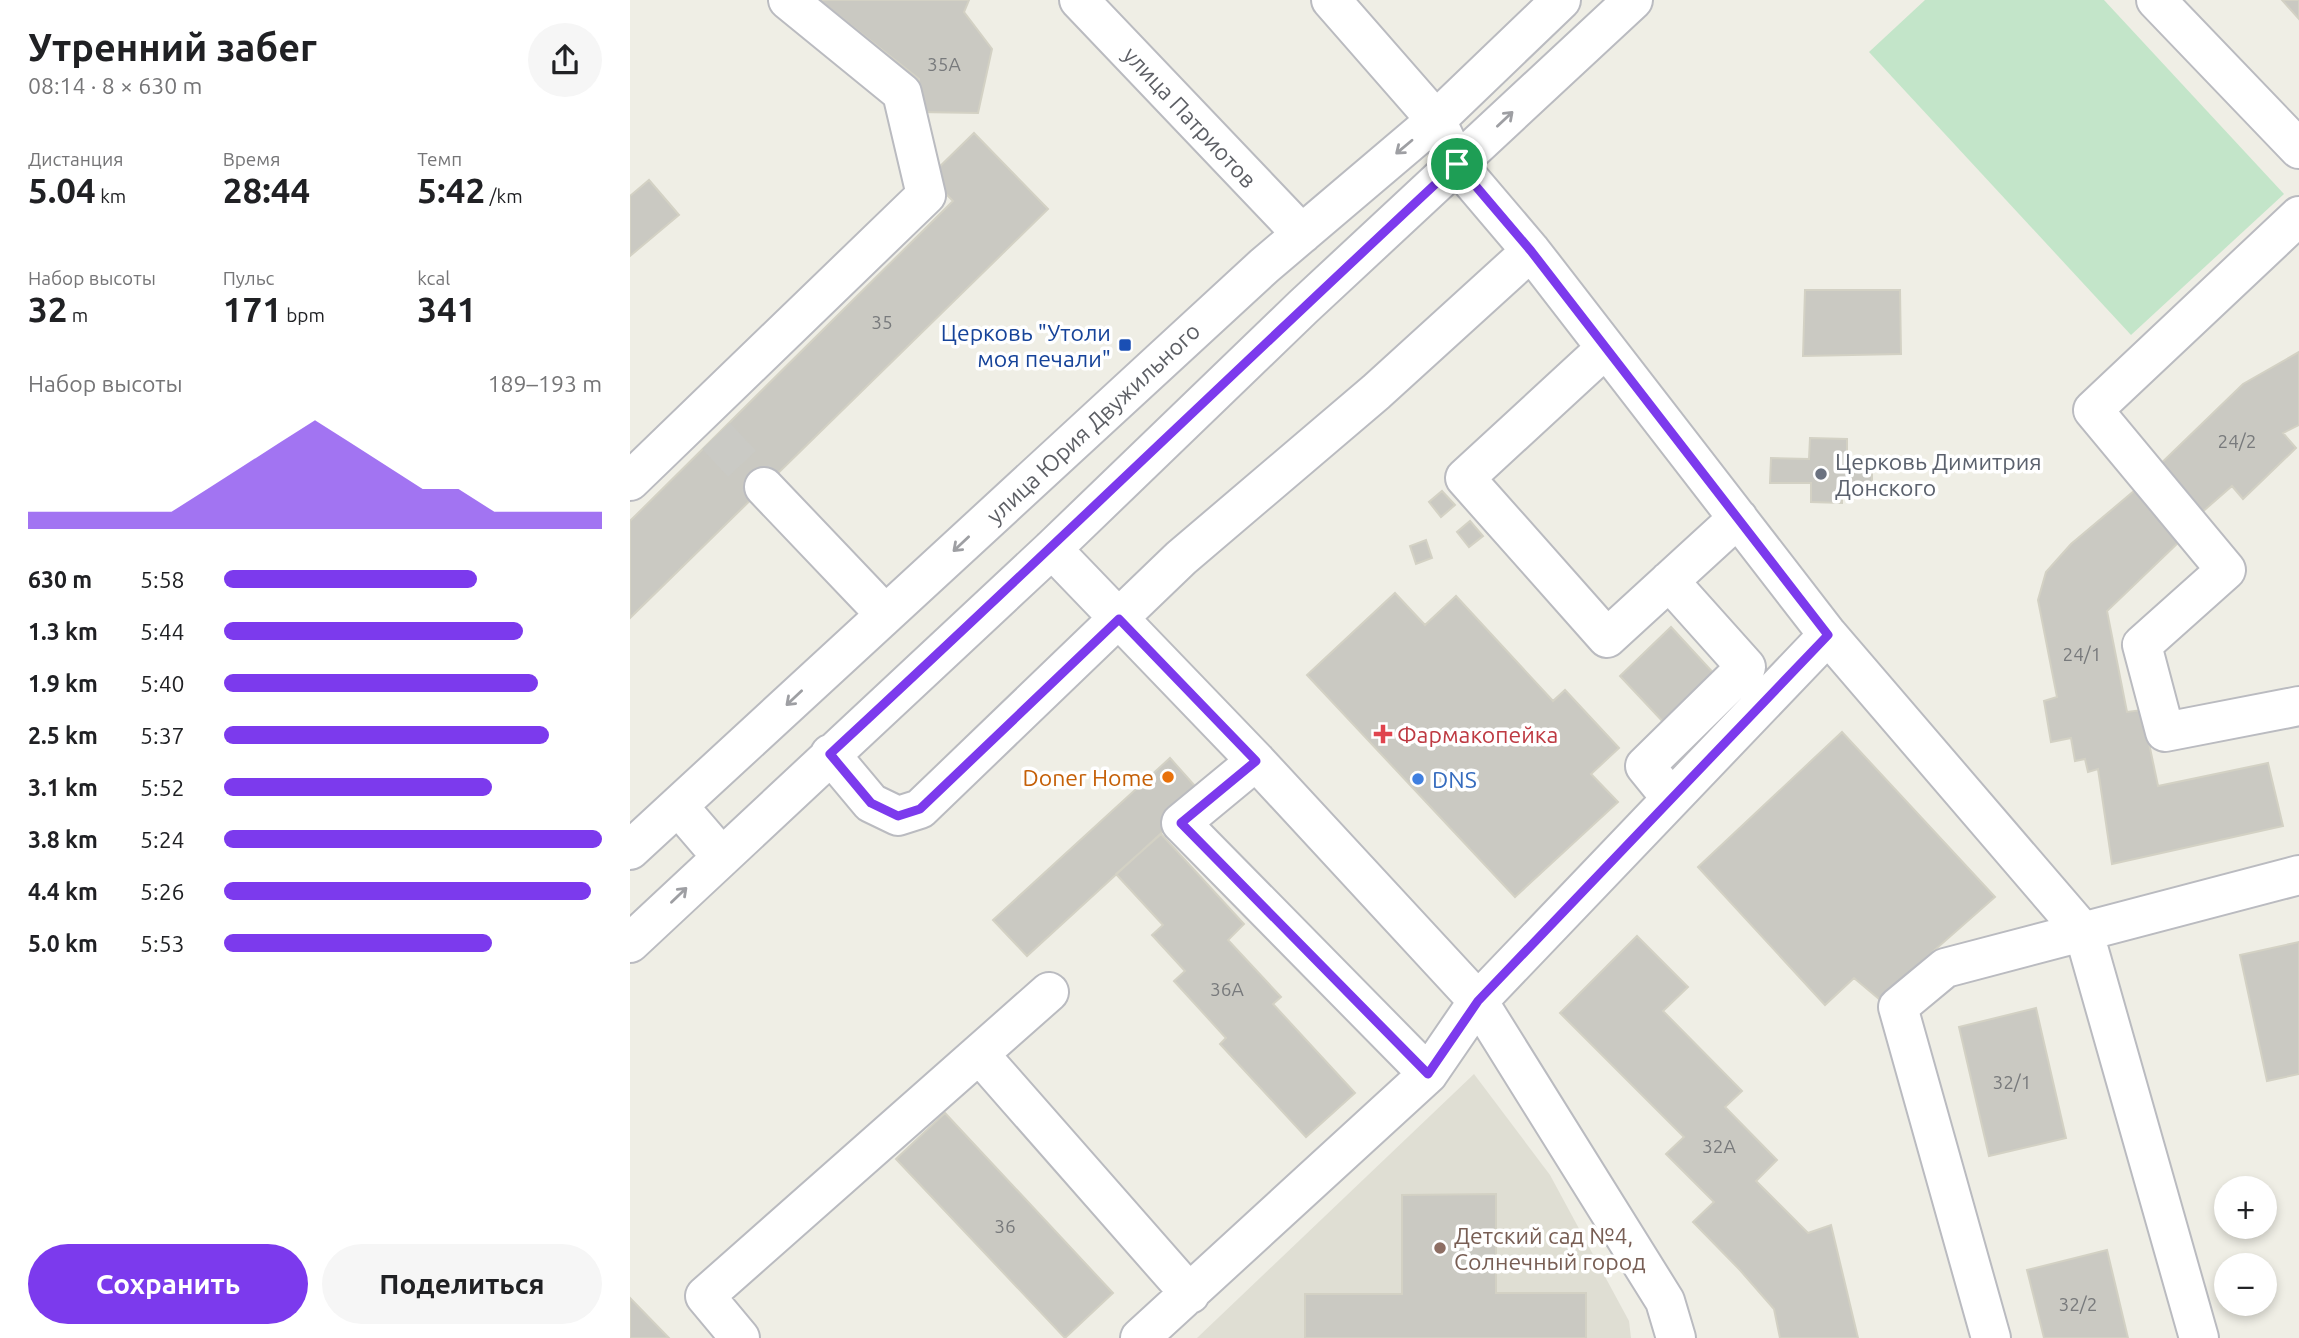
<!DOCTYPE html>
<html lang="ru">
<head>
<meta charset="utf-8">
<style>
	body { margin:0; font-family:Ubuntu,sans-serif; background:#f6f6f6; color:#202124; height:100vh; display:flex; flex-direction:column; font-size:26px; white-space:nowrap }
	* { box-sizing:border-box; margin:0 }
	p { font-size:23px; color:#757577 }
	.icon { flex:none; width:38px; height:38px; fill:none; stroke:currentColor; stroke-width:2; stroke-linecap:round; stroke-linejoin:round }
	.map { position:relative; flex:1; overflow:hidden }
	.drawer { display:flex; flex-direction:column; background:#fff; width:630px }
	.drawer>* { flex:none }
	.tools { position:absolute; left:1584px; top:1176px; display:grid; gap:14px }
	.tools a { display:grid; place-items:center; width:63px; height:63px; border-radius:50%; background:#fff; box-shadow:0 4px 10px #0003; font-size:35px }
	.pin { position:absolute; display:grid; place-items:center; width:60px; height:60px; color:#fff; margin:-30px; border:4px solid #fff; border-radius:50%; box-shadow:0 2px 7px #0007 }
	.round { display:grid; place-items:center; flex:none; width:74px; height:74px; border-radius:37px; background:#f6f6f6 }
	.summary { display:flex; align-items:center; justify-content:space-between; height:119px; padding:0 28px }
	h1 { font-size:38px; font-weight:700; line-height:52px }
	.figures { display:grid; grid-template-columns:repeat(3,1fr); gap:10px; height:119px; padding:7px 28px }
	.figures div { display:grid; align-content:center }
	.figures b { font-size:35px; font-weight:700 }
	.figures small { font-size:19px; font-weight:400 }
	.figures p { font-size:19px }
	.chart { height:196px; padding:14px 28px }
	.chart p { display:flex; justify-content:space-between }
	.chart svg { width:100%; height:126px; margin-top:7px; fill:#7c3aed; opacity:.7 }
	.cta { display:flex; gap:14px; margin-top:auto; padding:14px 28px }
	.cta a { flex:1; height:80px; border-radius:42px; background:#7c3aed; color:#fff; font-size:28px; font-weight:700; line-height:80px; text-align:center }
	.cta a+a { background:#f6f6f6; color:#202124 }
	ul { padding:0 28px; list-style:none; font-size:23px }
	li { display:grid; grid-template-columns:112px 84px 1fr; align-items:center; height:52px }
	li i { height:18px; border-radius:9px; background:#7c3aed }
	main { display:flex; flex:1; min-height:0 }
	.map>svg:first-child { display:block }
</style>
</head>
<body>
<main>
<section class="drawer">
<div class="summary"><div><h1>Утренний забег</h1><p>08:14 · 8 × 630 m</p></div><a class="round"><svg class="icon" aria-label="share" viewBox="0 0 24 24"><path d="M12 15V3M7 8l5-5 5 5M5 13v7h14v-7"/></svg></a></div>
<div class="figures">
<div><p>Дистанция</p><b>5.04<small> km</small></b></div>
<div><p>Время</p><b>28:44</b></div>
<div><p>Темп</p><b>5:42<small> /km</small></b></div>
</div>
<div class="figures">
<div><p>Набор высоты</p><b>32<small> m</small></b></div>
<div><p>Пульс</p><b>171<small> bpm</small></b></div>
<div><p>kcal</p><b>341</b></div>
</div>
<div class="chart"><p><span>Набор высоты</span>189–193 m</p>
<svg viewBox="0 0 160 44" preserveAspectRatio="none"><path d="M0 44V38L10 38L20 38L30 38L40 38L50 30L60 22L70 14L80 6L90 14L100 22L110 30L120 30L130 38L140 38L150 38L160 38V44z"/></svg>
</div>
<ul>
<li><b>630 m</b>5:58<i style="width:67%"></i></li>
<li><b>1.3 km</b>5:44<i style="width:79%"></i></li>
<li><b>1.9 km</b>5:40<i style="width:83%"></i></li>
<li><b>2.5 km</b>5:37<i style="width:86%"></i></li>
<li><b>3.1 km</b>5:52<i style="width:71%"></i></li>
<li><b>3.8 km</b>5:24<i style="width:100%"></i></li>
<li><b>4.4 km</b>5:26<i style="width:97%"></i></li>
<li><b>5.0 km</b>5:53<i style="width:71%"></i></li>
</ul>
<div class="cta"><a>Сохранить</a><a>Поделиться</a></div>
</section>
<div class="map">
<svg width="1669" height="1338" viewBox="0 0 1669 1338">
	<rect width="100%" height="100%" fill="#efeee5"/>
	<!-- education -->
	<path fill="#dfded3" d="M 844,1074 L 920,1175 L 999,1321 L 1001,1338 L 567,1338 Z"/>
	<!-- green -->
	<path fill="#c3e5c9" d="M 1295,0 L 1474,0 L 1654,194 L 1501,335 L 1239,52 Z"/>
	<!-- building -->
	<path fill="#cac9c2" stroke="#d3d1c4" stroke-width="2" d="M 189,0 L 339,0 L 334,12 L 362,49 L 348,113 L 289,112 L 289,79 Z
		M 1652,0 L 1669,0 L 1669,19 Z
		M 344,133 L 418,209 L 0,618 L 0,521 L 323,201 L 299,177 Z
		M 19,180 L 49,215 L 0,256 L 0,196 Z
		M 1175,290 L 1270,290 L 1271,354 L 1173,356 Z
		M 1669,352 L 1669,425 L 1653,433 L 1666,448 L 1613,499 L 1602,486 L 1563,520 L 1522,472 L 1613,384 Z
		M 1180,438 L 1217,439 L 1217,465 L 1242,465 L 1242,486 L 1212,486 L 1212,503 L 1181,502 L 1181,483 L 1140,483 L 1141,458 L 1179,459 Z
		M 1523,475 L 1551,540 L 1477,611 L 1497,712 L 1512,710 L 1528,786 L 1638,763 L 1653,826 L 1482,864 L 1468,769 L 1458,772 L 1455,759 L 1445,761 L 1441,738 L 1421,742 L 1414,701 L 1427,697 L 1408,600 L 1416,572 L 1441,544 Z
		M 812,491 L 825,505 L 811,517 L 799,502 Z
		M 840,521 L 853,536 L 839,547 L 827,532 Z
		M 796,540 L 802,558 L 786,564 L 780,546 Z
		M 765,593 L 795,625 L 826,596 L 923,701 L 935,690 L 989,748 L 961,774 L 988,802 L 885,897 L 677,675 Z
		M 1041,627 L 1088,678 L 1037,726 L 990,676 Z
		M 1212,732 L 1365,897 L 1249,999 L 1224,978 L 1195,1005 L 1068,867 Z
		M 540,758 L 573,795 L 397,956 L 363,920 Z
		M 531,834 L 614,924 L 598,940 L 651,997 L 643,1004 L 725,1093 L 676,1137 L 590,1044 L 596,1038 L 544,981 L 555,971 L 522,935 L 533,925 L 486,874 Z
		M 1007,936 L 1058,987 L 1033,1011 L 1112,1091 L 1095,1107 L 1147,1160 L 1126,1181 L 1178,1233 L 1201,1225 L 1228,1338 L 1150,1338 L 1144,1309 L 1109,1269 L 1063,1222 L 1084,1202 L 1036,1154 L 1054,1137 L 930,1013 Z
		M 1669,942 L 1669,1074 L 1637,1081 L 1610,955 Z
		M 1406,1008 L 1436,1138 L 1359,1156 L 1329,1027 Z
		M 315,1113 L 483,1293 L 435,1338 L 266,1159 Z
		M 866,1194 L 866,1293 L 956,1293 L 956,1338 L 675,1338 L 675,1294 L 772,1294 L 772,1195 Z
		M 1477,1250 L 1498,1338 L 1414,1338 L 1397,1270 Z
		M 0,1298 L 39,1338 L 0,1338 Z"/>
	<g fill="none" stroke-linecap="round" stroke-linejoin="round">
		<!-- minor-tunnel -->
		<path stroke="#cacac5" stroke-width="38" stroke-dasharray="38 19" stroke-linecap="butt" d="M 86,436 L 134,487"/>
		<defs>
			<path id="minor" d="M 449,0 L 672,234
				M 701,0 L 806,120 L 827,164 L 901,251 L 1198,635 L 1454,933 L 1569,1338
				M 1526,0 L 1669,149
				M 1669,216 L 1463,410 L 1596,570 L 1512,645 L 1535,732 L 1669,706
				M 976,348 L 835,478 L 977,638 L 1108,518
				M 0,481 L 296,195 L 272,93 L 158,0
				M 134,487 L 255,614
				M 422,549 L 626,761 L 848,1001 L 1035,1301 L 1046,1338
				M 1039,581 L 1116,667 L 1015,766 L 1041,798
				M 200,754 L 241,803 L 268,816 L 290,809 L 551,558 L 746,392 L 901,251
				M 626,761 L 551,823 L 798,1074
				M 48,806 L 91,856
				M 0,850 L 634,266 L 806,120 L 931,0
				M 0,943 L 422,549 L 673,307 L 1003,0
				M 349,1054 L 560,1294
				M 110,1338 L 75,1296 L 419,992
				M 510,1338 L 798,1074 L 848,1001 L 1198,635
				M 1361,1338 L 1268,1007 L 1315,968 L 1669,875"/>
		</defs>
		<!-- minor casing -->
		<use href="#minor" stroke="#babbc0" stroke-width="42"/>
		<!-- minor -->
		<use href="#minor" stroke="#fff" stroke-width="38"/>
	</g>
	<!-- one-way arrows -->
	<defs><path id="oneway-shaft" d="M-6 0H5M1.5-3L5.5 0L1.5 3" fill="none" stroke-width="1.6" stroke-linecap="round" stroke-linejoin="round" transform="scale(1.75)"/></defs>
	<g stroke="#9e9fa3">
		<use href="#oneway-shaft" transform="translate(875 119) rotate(-43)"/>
		<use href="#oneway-shaft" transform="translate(774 147) rotate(140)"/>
		<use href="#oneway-shaft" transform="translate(331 544) rotate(137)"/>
		<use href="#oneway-shaft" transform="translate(164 698) rotate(137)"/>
		<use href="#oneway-shaft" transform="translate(49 895) rotate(-44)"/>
	</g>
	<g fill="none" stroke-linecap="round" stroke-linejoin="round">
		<defs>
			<path id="route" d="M 827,164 L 901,251 L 1198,635 L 848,1001 L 798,1074 L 551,823 L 626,761 L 489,619 L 290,809 L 268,816 L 241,803 L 200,754 C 411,559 617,359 827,164 Z"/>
		</defs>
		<!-- route casing -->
		<use href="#route" stroke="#fff" stroke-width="14"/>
		<!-- route -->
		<use href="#route" stroke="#7c3aed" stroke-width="9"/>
	</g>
	<!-- markers -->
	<rect fill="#1a4fb4" stroke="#fff" stroke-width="2.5" x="488" y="338" width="14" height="14" rx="3.5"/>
	<circle fill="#6b7280" stroke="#fff" stroke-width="2.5" cx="1191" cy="474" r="7"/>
	<path fill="#e0444e" stroke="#fff" stroke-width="2.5" d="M749.5 723.5h7v7h7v7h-7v7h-7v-7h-7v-7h7z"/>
	<circle fill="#e8710a" stroke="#fff" stroke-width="2.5" cx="538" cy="777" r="7"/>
	<circle fill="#3f7fe0" stroke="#fff" stroke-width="2.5" cx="788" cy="779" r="7"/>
	<circle fill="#8d6e63" stroke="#fff" stroke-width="2.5" cx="810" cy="1248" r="7"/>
	<g text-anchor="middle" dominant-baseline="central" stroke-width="7" stroke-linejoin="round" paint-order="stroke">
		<!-- number labels -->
		<g font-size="19" fill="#787a7c">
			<text x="314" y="64">35А</text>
			<text x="252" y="322">35</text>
			<text x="1607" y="441">24/2</text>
			<text x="1452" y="654">24/1</text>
			<text x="597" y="989">36А</text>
			<text x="1382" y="1082">32/1</text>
			<text x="1089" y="1146">32А</text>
			<text x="375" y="1226">36</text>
			<text x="1448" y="1304">32/2</text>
		</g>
		<!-- street labels -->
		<g font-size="23" fill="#5d5f65" stroke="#fff">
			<text transform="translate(560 117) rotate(47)">улица Патриотов</text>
			<text transform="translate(463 423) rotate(-43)">улица Юрия Двужильного</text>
		</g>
		<!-- transit labels -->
		<g font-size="23" fill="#164399" stroke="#fff" text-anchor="end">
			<text x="481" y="332">Церковь "Утоли<tspan x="481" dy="26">моя печали"</tspan></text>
		</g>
		<!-- worship labels -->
		<g font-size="23" fill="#5b616d" stroke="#fff" text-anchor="start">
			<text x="1205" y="461">Церковь Димитрия<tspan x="1205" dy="26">Донского</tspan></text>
		</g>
		<!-- health labels -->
		<g font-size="23" fill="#be3a42" stroke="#fff" text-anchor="start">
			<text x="767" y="734">Фармакопейка</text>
		</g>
		<!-- food labels -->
		<g font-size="23" fill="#c56008" stroke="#fff" text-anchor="end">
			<text x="524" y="777">Doner Home</text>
		</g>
		<!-- shop labels -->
		<g font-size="23" fill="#366cbe" stroke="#fff" text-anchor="start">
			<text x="802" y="779">DNS</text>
		</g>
		<!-- education labels -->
		<g font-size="23" fill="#785e54" stroke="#fff" text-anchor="start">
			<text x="824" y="1235">Детский сад №4,<tspan x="824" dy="26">Солнечный город</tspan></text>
		</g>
	</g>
</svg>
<div class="tools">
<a>+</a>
<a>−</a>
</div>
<div class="pin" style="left:827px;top:164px;background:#1e9e55"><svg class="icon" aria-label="arrive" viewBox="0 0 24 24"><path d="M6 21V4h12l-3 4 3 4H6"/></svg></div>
</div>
</main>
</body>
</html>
